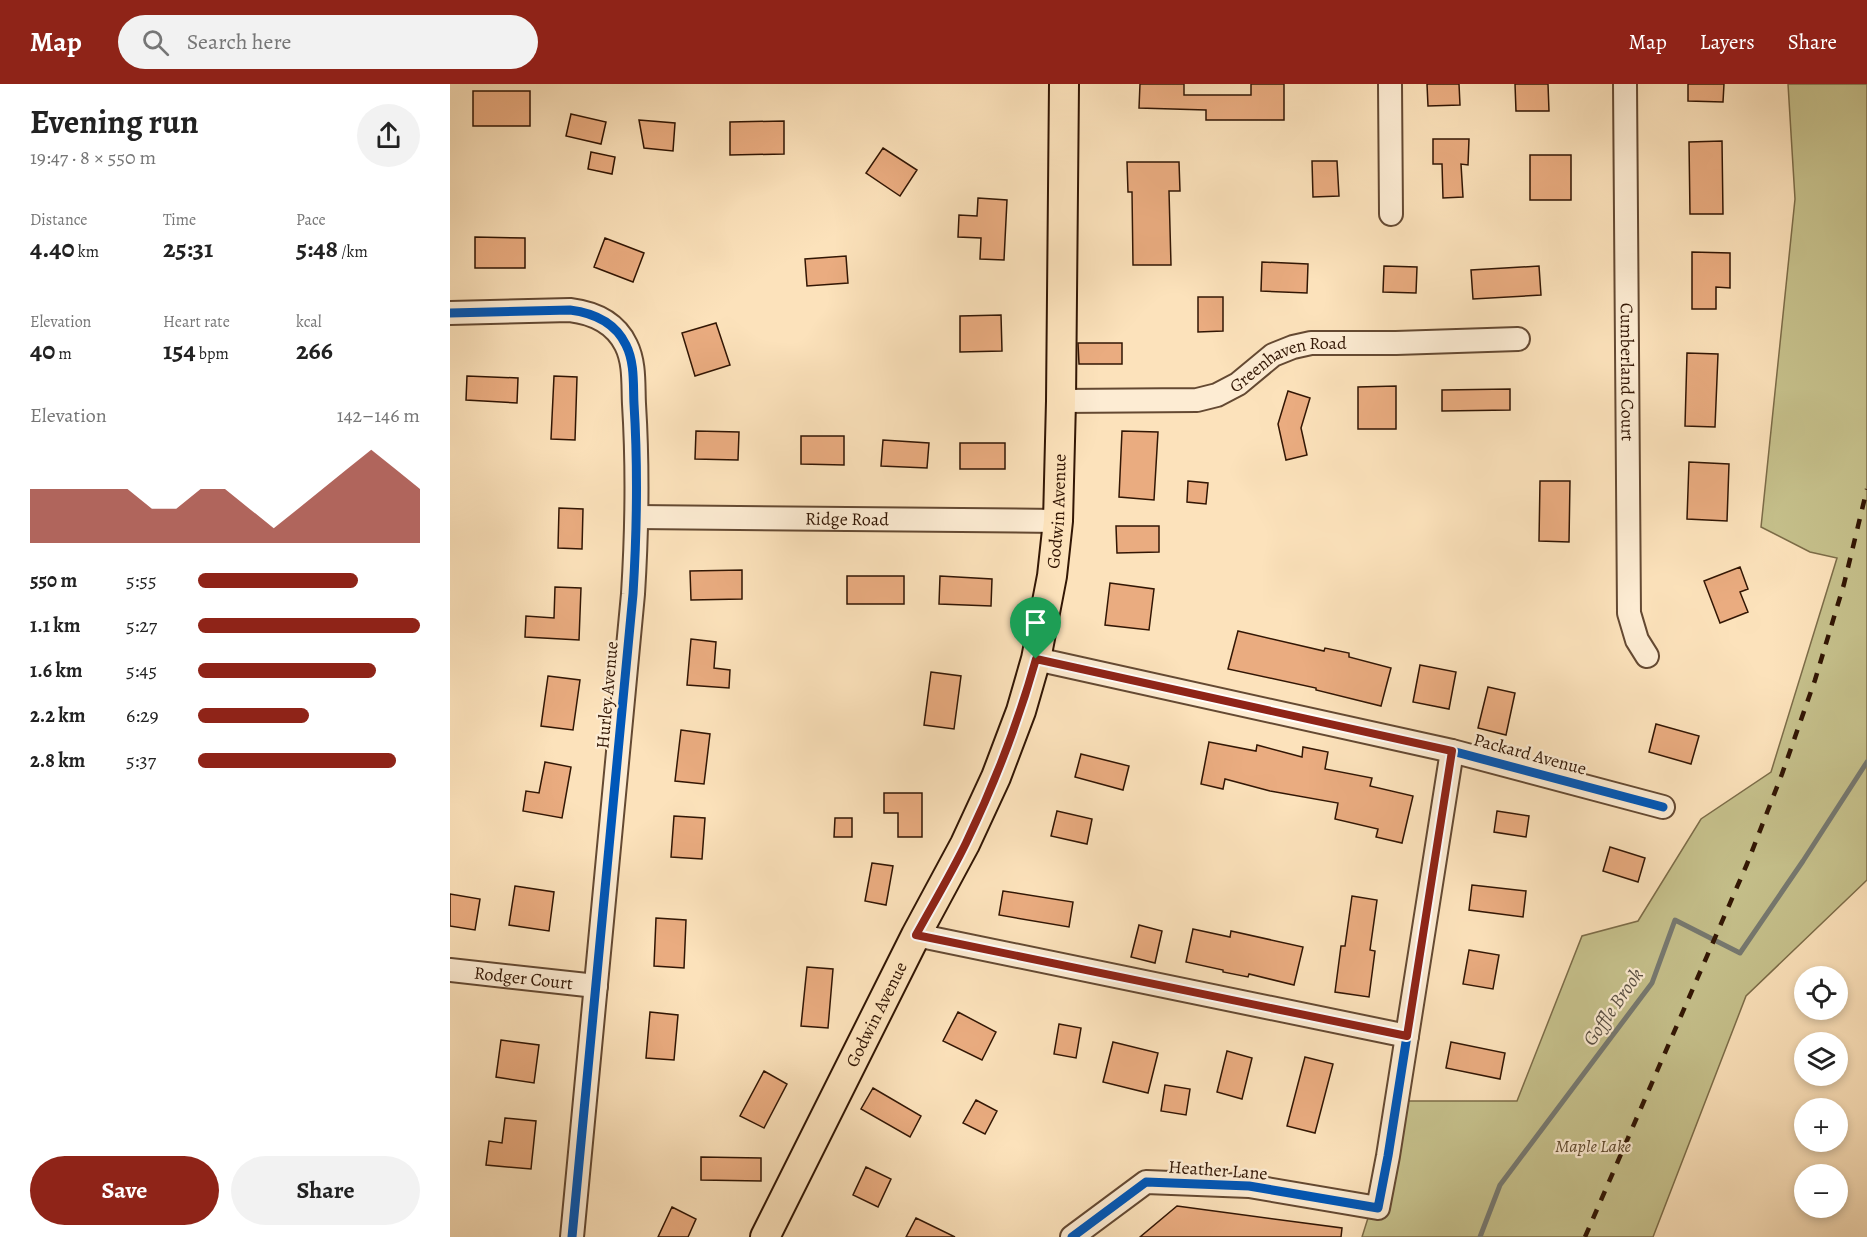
<!DOCTYPE html>
<html lang="en">
<head>
<meta charset="utf-8">
<style>
	body { margin:0; font-family:Alegreya,serif; background:#f2f2f2; color:#222; height:100vh; display:flex; flex-direction:column; font-size:22px; white-space:nowrap }
	* { box-sizing:border-box; margin:0 }
	p { font-size:20px; color:#767676 }
	.icon { flex:none; width:33px; height:33px; fill:none; stroke:currentColor; stroke-width:2; stroke-linecap:round; stroke-linejoin:round }
	.map { position:relative; flex:1; overflow:hidden }
	.details { display:flex; flex-direction:column; background:#fff; width:450px }
	.details>* { flex:none }
	.fabs { position:absolute; left:1344px; top:882px; display:grid; gap:12px }
	.fabs a { display:grid; place-items:center; width:54px; height:54px; border-radius:50%; background:#fff; box-shadow:0 3px 9px #0003; font-size:30px }
	.pin { position:absolute; display:grid; place-items:center; width:51px; height:51px; color:#fff; margin:-62px -26px; border-radius:50% 50% 50% 0; rotate:-45deg; box-shadow:0 0 6px #0007 }
	.pin .icon { rotate:45deg }
	.round { display:grid; place-items:center; flex:none; width:63px; height:63px; border-radius:32px; background:#f2f2f2 }
	.head { display:flex; align-items:center; justify-content:space-between; height:102px; padding:0 30px }
	h1 { font-size:33px; font-weight:700; line-height:45px }
	.figures { display:grid; grid-template-columns:repeat(3,1fr); gap:9px; height:102px; padding:6px 30px }
	.figures div { display:grid; align-content:center }
	.figures b { font-size:26px; font-weight:700 }
	.figures small { font-size:16px; font-weight:400 }
	.figures p { font-size:16px }
	.chart { height:168px; padding:12px 30px }
	.chart p { display:flex; justify-content:space-between }
	.chart svg { width:100%; height:108px; margin-top:6px; fill:#8f2418; opacity:.7 }
	.primary-button { display:flex; gap:12px; margin-top:auto; padding:12px 30px }
	.primary-button a { flex:1; height:69px; border-radius:36px; background:#8f2418; color:#fff; font-size:24px; font-weight:700; line-height:69px; text-align:center }
	.primary-button a+a { background:#f2f2f2; color:#222 }
	ul { padding:0 30px; list-style:none; font-size:20px }
	li { display:grid; grid-template-columns:96px 72px 1fr; align-items:center; height:45px }
	li i { height:15px; border-radius:8px; background:#8f2418 }
	header { display:flex; align-items:center; gap:36px; box-sizing:border-box; height:84px; padding:0 30px; background:#8f2418; color:#fff }
	header strong { font-size:28px }
	nav { display:flex; gap:33px; margin-inline-start:auto; font-size:21px }
	.search { width:420px; height:54px; background:#f2f2f2; display:flex; align-items:center; gap:15px; box-sizing:border-box; padding:0 21px; border-radius:33px; color:#767676; font-size:22px }
	main { display:flex; flex:1; min-height:0 }
	.map>svg:first-child { display:block }
</style>
</head>
<body>
<header>
<strong>Map</strong>
<div class="search"><svg class="icon" aria-label="search" viewBox="0 0 24 24"><circle cx="10" cy="10" r="6"/><path d="M15 15l6 6"/></svg>Search here</div>
<nav><a>Map</a><a>Layers</a><a>Share</a></nav>
</header>
<main>
<section class="details">
<div class="head"><div><h1>Evening run</h1><p>19:47 · 8 × 550 m</p></div><a class="round"><svg class="icon" aria-label="share" viewBox="0 0 24 24"><path d="M12 15V3M7 8l5-5 5 5M5 13v7h14v-7"/></svg></a></div>
<div class="figures">
<div><p>Distance</p><b>4.40<small> km</small></b></div>
<div><p>Time</p><b>25:31</b></div>
<div><p>Pace</p><b>5:48<small> /km</small></b></div>
</div>
<div class="figures">
<div><p>Elevation</p><b>40<small> m</small></b></div>
<div><p>Heart rate</p><b>154<small> bpm</small></b></div>
<div><p>kcal</p><b>266</b></div>
</div>
<div class="chart"><p><span>Elevation</span>142–146 m</p>
<svg viewBox="0 0 160 44" preserveAspectRatio="none"><path d="M0 44V22L10 22L20 22L30 22L40 22L50 30L60 30L70 22L80 22L90 30L100 38L110 30L120 22L130 14L140 6L150 14L160 22V44z"/></svg>
</div>
<ul>
<li><b>550 m</b>5:55<i style="width:72%"></i></li>
<li><b>1.1 km</b>5:27<i style="width:100%"></i></li>
<li><b>1.6 km</b>5:45<i style="width:80%"></i></li>
<li><b>2.2 km</b>6:29<i style="width:50%"></i></li>
<li><b>2.8 km</b>5:37<i style="width:89%"></i></li>
</ul>
<div class="primary-button"><a>Save</a><a>Share</a></div>
</section>
<div class="map">
<svg width="1417" height="1153" viewBox="0 0 1417 1153">
	<rect width="100%" height="100%" fill="#fce2bb"/>
	<filter id="stains"><feTurbulence type="fractalNoise" baseFrequency=".00333" numOctaves="4"/><feColorMatrix values="0 0 0 0 .2 0 0 0 0 .09 0 0 0 0 .02 0 0 0 .5 -.17"/></filter>
	<radialGradient id="worn" r=".72"><stop offset=".6" stop-color="#630" stop-opacity="0"/><stop offset="1" stop-color="#630" stop-opacity=".3"/></radialGradient>
	<!-- green -->
	<path fill="#c6c18c" stroke="#7c6c48" stroke-width="1.5" d="M 1338,0 L 1417,0 L 1417,796 L 1296,912 L 1203,1153 L 912,1153 L 955,1017 L 1067,1017 L 1132,852 L 1188,837 L 1251,735 L 1321,688 L 1387,474 L 1360,468 L 1311,443 L 1345,115 Z"/>
	<g fill="none" stroke-linecap="round" stroke-linejoin="round">
		<!-- stream -->
		<path stroke="#767971" stroke-width="5" d="M 1030,1153 L 1050,1101 L 1202,899 L 1225,836 L 1290,869 L 1353,777 L 1417,678"/>
	</g>
	<!-- building -->
	<path fill="#eaac80" stroke="#321604" stroke-width="1.5" d="M 690,0 L 734,0 L 734,11 L 801,11 L 801,0 L 834,0 L 834,36 L 756,36 L 756,26 L 689,24 Z
		M 977,0 L 1009,0 L 1010,21 L 978,22 Z
		M 1065,0 L 1098,0 L 1099,27 L 1066,27 Z
		M 1238,0 L 1274,0 L 1273,18 L 1238,17 Z
		M 23,7 L 80,7 L 80,42 L 23,42 Z
		M 121,30 L 156,38 L 151,60 L 116,52 Z
		M 189,36 L 225,39 L 223,67 L 194,64 Z
		M 334,37 L 334,70 L 280,71 L 280,38 Z
		M 983,55 L 1019,55 L 1018,81 L 1011,80 L 1013,113 L 993,114 L 992,80 L 983,80 Z
		M 1272,57 L 1273,130 L 1240,130 L 1239,58 Z
		M 433,64 L 467,86 L 450,112 L 416,89 Z
		M 141,68 L 165,73 L 162,90 L 138,85 Z
		M 1080,71 L 1121,71 L 1121,116 L 1080,116 Z
		M 862,77 L 887,77 L 889,112 L 863,113 Z
		M 677,78 L 729,78 L 730,107 L 719,107 L 721,181 L 683,181 L 682,108 L 678,108 Z
		M 528,114 L 557,116 L 554,176 L 530,175 L 531,154 L 508,153 L 509,131 L 527,132 Z
		M 25,153 L 75,154 L 75,184 L 25,184 Z
		M 155,154 L 194,169 L 183,198 L 144,183 Z
		M 1242,168 L 1280,169 L 1280,204 L 1266,203 L 1266,225 L 1242,225 Z
		M 396,172 L 398,199 L 357,202 L 355,175 Z
		M 812,178 L 858,180 L 857,209 L 811,207 Z
		M 934,182 L 967,183 L 966,209 L 933,208 Z
		M 1089,182 L 1091,211 L 1023,215 L 1021,186 Z
		M 748,213 L 773,213 L 773,247 L 748,248 Z
		M 551,231 L 552,267 L 510,268 L 510,232 Z
		M 266,239 L 280,281 L 245,292 L 232,249 Z
		M 628,259 L 672,259 L 672,280 L 629,280 Z
		M 1237,269 L 1268,270 L 1265,343 L 1235,342 Z
		M 17,292 L 68,294 L 67,319 L 16,316 Z
		M 104,292 L 127,293 L 125,356 L 101,355 Z
		M 946,302 L 946,345 L 908,345 L 908,303 Z
		M 1060,305 L 1060,326 L 992,327 L 992,306 Z
		M 838,307 L 860,314 L 851,344 L 857,371 L 836,376 L 828,340 Z
		M 246,347 L 289,348 L 288,376 L 245,375 Z
		M 672,347 L 708,348 L 704,416 L 669,413 Z
		M 351,352 L 394,352 L 394,381 L 351,380 Z
		M 433,356 L 479,359 L 477,384 L 431,382 Z
		M 510,359 L 555,359 L 555,385 L 510,385 Z
		M 1239,378 L 1279,380 L 1277,437 L 1237,435 Z
		M 738,397 L 758,399 L 756,420 L 737,418 Z
		M 1090,397 L 1120,397 L 1119,458 L 1089,457 Z
		M 109,424 L 133,425 L 132,465 L 108,464 Z
		M 666,442 L 709,442 L 709,468 L 667,469 Z
		M 1290,483 L 1298,505 L 1290,508 L 1298,528 L 1270,539 L 1254,497 Z
		M 292,486 L 292,515 L 241,516 L 240,487 Z
		M 397,492 L 454,492 L 454,520 L 397,520 Z
		M 490,492 L 542,495 L 541,522 L 489,520 Z
		M 660,499 L 704,505 L 699,546 L 655,541 Z
		M 105,503 L 131,504 L 129,556 L 75,553 L 76,532 L 104,534 Z
		M 788,547 L 874,567 L 875,564 L 899,569 L 899,573 L 941,584 L 931,622 L 866,606 L 866,604 L 778,585 Z
		M 241,555 L 266,558 L 264,584 L 280,586 L 279,604 L 237,601 Z
		M 970,581 L 1006,588 L 999,625 L 963,618 Z
		M 481,588 L 511,592 L 504,645 L 474,641 Z
		M 98,592 L 130,596 L 123,646 L 91,642 Z
		M 1038,603 L 1065,609 L 1056,651 L 1028,644 Z
		M 1206,640 L 1249,652 L 1241,680 L 1199,668 Z
		M 231,646 L 260,650 L 254,700 L 225,697 Z
		M 759,658 L 806,667 L 807,661 L 852,673 L 853,663 L 878,668 L 875,685 L 922,694 L 920,702 L 963,712 L 952,759 L 926,753 L 928,745 L 885,735 L 888,719 L 820,707 L 775,695 L 773,705 L 751,700 Z
		M 631,670 L 679,682 L 673,706 L 625,693 Z
		M 95,678 L 121,683 L 112,734 L 73,727 L 76,707 L 89,709 Z
		M 434,709 L 472,709 L 472,753 L 448,753 L 448,729 L 434,729 Z
		M 607,727 L 642,735 L 637,760 L 601,752 Z
		M 1047,727 L 1079,732 L 1076,753 L 1044,748 Z
		M 224,732 L 255,734 L 252,775 L 221,773 Z
		M 385,734 L 402,734 L 402,753 L 384,753 Z
		M 1160,763 L 1195,774 L 1188,798 L 1153,787 Z
		M 422,779 L 443,782 L 436,821 L 415,817 Z
		M 1022,801 L 1076,807 L 1073,833 L 1019,826 Z
		M 65,802 L 104,808 L 99,847 L 59,841 Z
		M 553,807 L 623,818 L 619,843 L 549,831 Z
		M 0,810 L 30,815 L 25,846 L 0,842 Z
		M 902,812 L 927,816 L 920,866 L 925,867 L 919,913 L 885,908 L 891,862 L 895,862 Z
		M 206,834 L 236,836 L 234,884 L 204,882 Z
		M 689,841 L 712,847 L 705,879 L 681,873 Z
		M 743,845 L 780,853 L 781,847 L 853,863 L 844,901 L 799,890 L 798,893 L 773,888 L 773,886 L 736,878 Z
		M 1019,866 L 1049,871 L 1043,905 L 1013,900 Z
		M 357,883 L 383,885 L 378,944 L 351,942 Z
		M 200,928 L 228,931 L 224,976 L 196,974 Z
		M 508,928 L 546,948 L 532,976 L 493,957 Z
		M 609,940 L 631,944 L 626,974 L 604,970 Z
		M 51,956 L 89,961 L 84,999 L 46,993 Z
		M 663,958 L 708,969 L 698,1009 L 653,998 Z
		M 1001,958 L 1055,969 L 1050,995 L 996,984 Z
		M 777,967 L 802,974 L 792,1015 L 767,1008 Z
		M 855,973 L 883,980 L 865,1049 L 837,1042 Z
		M 314,987 L 337,1000 L 314,1044 L 290,1032 Z
		M 715,1001 L 740,1005 L 736,1031 L 711,1027 Z
		M 423,1004 L 471,1032 L 460,1053 L 411,1025 Z
		M 526,1016 L 547,1027 L 535,1050 L 513,1039 Z
		M 55,1034 L 86,1037 L 81,1085 L 36,1081 L 39,1057 L 52,1059 Z
		M 251,1073 L 311,1074 L 311,1097 L 251,1096 Z
		M 416,1083 L 441,1095 L 428,1123 L 403,1111 Z
		M 727,1122 L 892,1144 L 891,1153 L 690,1153 Z
		M 222,1123 L 246,1135 L 238,1153 L 208,1153 Z
		M 466,1134 L 505,1153 L 456,1153 Z"/>
	<g fill="none" stroke-linecap="round" stroke-linejoin="round">
		<defs>
			<g id="minor">
				<path d="M 940,0 L 941,130"/>
				<path id="s1" d="M 1175,0 L 1179,529 L 1187,556 L 1197,572"/>
				<path d="M 0,229 L 120,226 C 144,229 165,238 176,261 C 185,279 183,301 184,320 C 188,384 187,446 183,510 L 122,1153"/>
				<path id="s2" d="M 611,317 L 747,316 L 767,311 L 788,300 L 823,271 L 843,263 L 861,259 L 946,259 L 1068,255"/>
				<path id="s3" d="M 187,433 L 608,437"/>
				<path d="M 586,575 L 1002,667 L 1213,723"/>
				<path d="M 466,851 L 957,952"/>
				<path id="s4" d="M 0,886 L 146,902"/>
				<path d="M 622,1153 L 696,1098 L 799,1102 L 928,1124 L 938,1072 L 1002,667"/>
			</g>
			<g id="major">
				<path id="s5" d="M 315,1153 L 466,851 L 515,760 L 546,693 L 571,627 L 586,575 L 602,492 L 608,437 L 611,317 L 614,0"/>
			</g>
		</defs>
		<!-- minor casing -->
		<use href="#minor" stroke="#644932" stroke-width="26"/>
		<!-- major casing -->
		<use href="#major" stroke="#321604" stroke-width="32"/>
		<!-- minor -->
		<use href="#minor" stroke="#fdecd3" stroke-width="22"/>
		<!-- major -->
		<use href="#major" stroke="#fce2bb" stroke-width="28"/>
		<!-- rail -->
		<path stroke="#321604" stroke-width="4.5" stroke-dasharray="10 10" stroke-linecap="butt" d="M 1135,1153 L 1297,780 L 1332,690 L 1365,596 L 1394,500 L 1417,405"/>
		<defs>
			<path id="cycleway" d="M 0,229 L 120,226 C 144,229 165,238 176,261 C 185,279 183,301 184,320 C 188,384 187,446 183,510 L 122,1153
				M 586,575 L 1002,667 L 1213,723
				M 622,1153 L 696,1098 L 799,1102 L 928,1124 L 938,1072 L 1002,667"/>
		</defs>
		<!-- cycleway casing -->
		<use href="#cycleway" stroke="#fdecd3" stroke-width="13"/>
		<!-- cycleway -->
		<use href="#cycleway" stroke="#0057b8" stroke-width="9"/>
	</g>
	<g fill="none" stroke-linecap="round" stroke-linejoin="round">
		<defs>
			<path id="route" d="M 586,575 L 1002,667 L 957,952 L 466,851 C 483,820 501,790 516,759 C 545,699 568,639 586,575 Z"/>
		</defs>
		<!-- route casing -->
		<use href="#route" stroke="#fff" stroke-width="12"/>
		<!-- route -->
		<use href="#route" stroke="#8f2418" stroke-width="8"/>
	</g>
	<g text-anchor="middle" dominant-baseline="central" stroke-width="4.5" stroke-linejoin="round" paint-order="stroke">
		<!-- street labels -->
		<g font-size="18" fill="#321604" stroke="#fdecd3">
			<text stroke="none"><textPath href="#s2" startOffset="237">Greenhaven Road</textPath></text>
			<text stroke="none"><textPath href="#s1" startOffset="288">Cumberland Court</textPath></text>
			<text stroke="none"><textPath href="#s5" startOffset="789">Godwin Avenue</textPath></text>
			<text stroke="none"><textPath href="#s3" startOffset="210">Ridge Road</textPath></text>
			<text transform="translate(157 611) rotate(-85)">Hurley Avenue</text>
			<text transform="translate(1080 670) rotate(15)">Packard Avenue</text>
			<text stroke="none"><textPath href="#s4" startOffset="74">Rodger Court</textPath></text>
			<text stroke="none"><textPath href="#s5" startOffset="249">Godwin Avenue</textPath></text>
			<text transform="translate(768 1086) rotate(4)">Heather Lane</text>
		</g>
		<!-- park labels -->
		<g font-size="18" font-style="italic" fill="#5e492d" stroke="#fdecd3">
			<text x="1143" y="1062">Maple Lake</text>
		</g>
		<!-- water labels -->
		<g font-size="20" font-style="italic" fill="#5a5044" stroke="#fdecd3">
			<text transform="translate(1163 923) rotate(-55)">Goffle Brook</text>
		</g>
	</g>
	<rect width="100%" height="100%" filter="url(#stains)"/>
	<rect width="100%" height="100%" fill="url(#worn)"/>
</svg>
<div class="fabs">
<a><svg class="icon" aria-label="locate" viewBox="0 0 24 24"><circle cx="12" cy="12" r="6"/><path d="M12 2v4M12 18v4M2 12h4M18 12h4"/></svg></a>
<a><svg class="icon" aria-label="layers" viewBox="0 0 24 24"><path d="M12 4l9 5-9 5-9-5zM3 14l9 5 9-5"/></svg></a>
<a>+</a>
<a>−</a>
</div>
<div class="pin" style="left:586px;top:575px;background:#1e9e55"><svg class="icon" aria-label="arrive" viewBox="0 0 24 24"><path d="M6 21V4h12l-3 4 3 4H6"/></svg></div>
</div>
</main>
</body>
</html>
